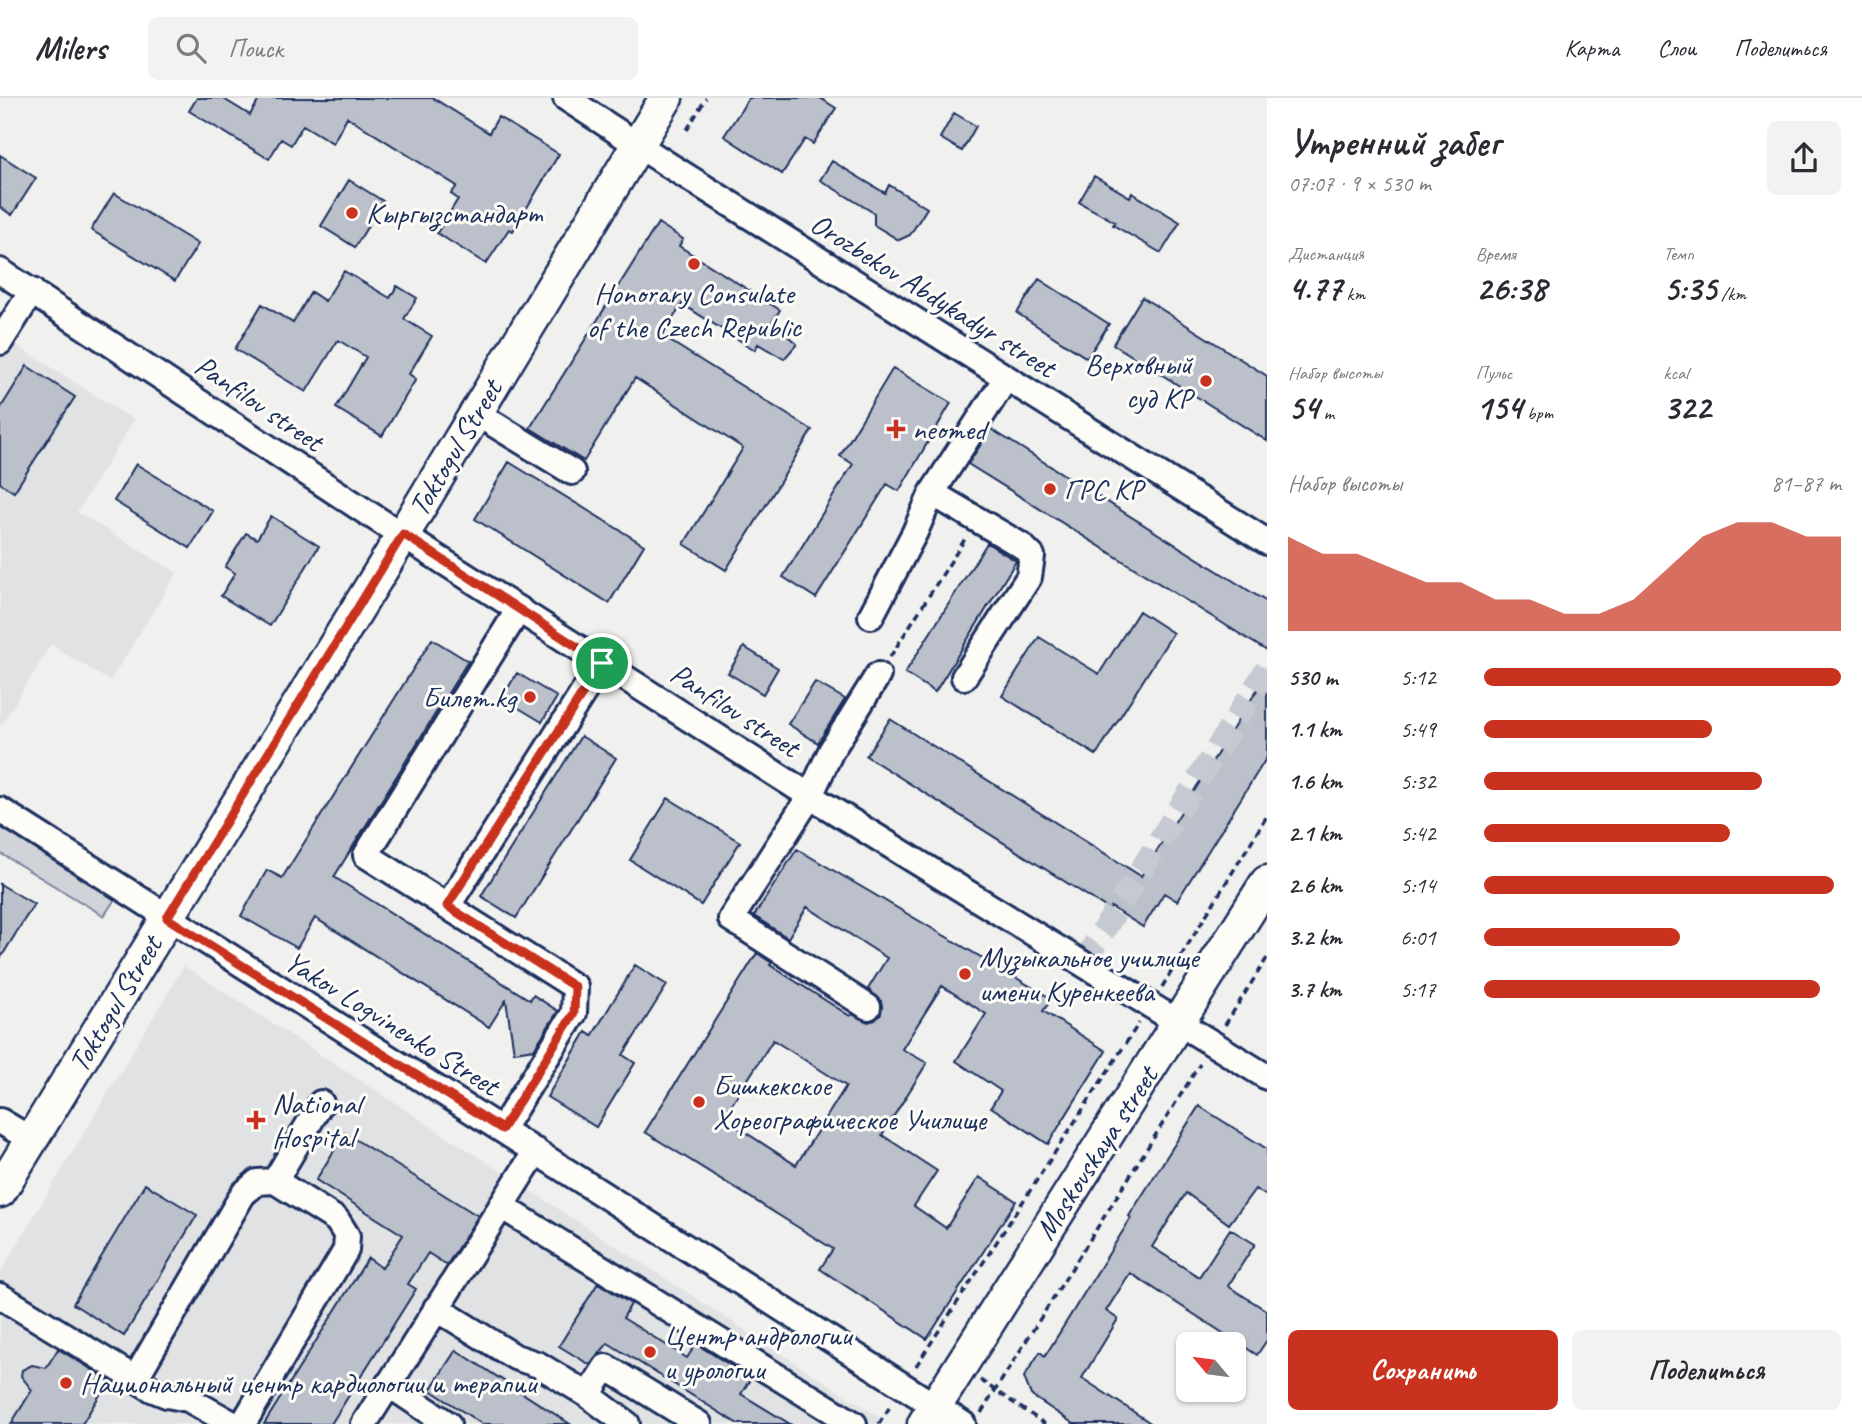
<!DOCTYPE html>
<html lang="ru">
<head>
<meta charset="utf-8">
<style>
	body { margin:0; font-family:Caveat,sans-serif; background:#f2f2f3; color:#2b2b33; height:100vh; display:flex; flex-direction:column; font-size:26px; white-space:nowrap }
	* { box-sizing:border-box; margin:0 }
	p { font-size:23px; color:#7c7c81 }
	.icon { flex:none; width:38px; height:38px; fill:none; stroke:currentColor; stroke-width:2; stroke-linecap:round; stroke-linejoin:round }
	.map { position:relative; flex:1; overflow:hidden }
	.panel { display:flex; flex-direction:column; background:#fff; width:595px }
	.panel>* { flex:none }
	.needle { width:46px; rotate:299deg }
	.fabs { position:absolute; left:1176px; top:1234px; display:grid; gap:14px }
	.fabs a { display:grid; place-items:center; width:70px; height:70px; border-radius:10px; background:#fff; box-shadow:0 2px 5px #0004; font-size:35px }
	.pin { position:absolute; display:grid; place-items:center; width:60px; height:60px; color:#fff; margin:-30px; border:4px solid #fff; border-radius:50%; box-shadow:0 2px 7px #0007 }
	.round { display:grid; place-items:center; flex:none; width:74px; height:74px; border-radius:10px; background:#f2f2f3 }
	.summary { display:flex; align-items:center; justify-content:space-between; height:119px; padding:0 21px }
	h1 { font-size:38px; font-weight:800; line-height:52px }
	.metrics { display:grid; grid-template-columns:repeat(3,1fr); gap:10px; height:119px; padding:7px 21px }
	.metrics div { display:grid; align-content:center }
	.metrics b { font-size:35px; font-weight:800 }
	.metrics small { font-size:19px; font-weight:400 }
	.metrics p { font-size:19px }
	.chart { height:196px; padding:14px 21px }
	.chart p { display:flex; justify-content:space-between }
	.chart svg { width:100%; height:126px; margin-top:7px; fill:#c8321e; opacity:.7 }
	.action { display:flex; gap:14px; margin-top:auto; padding:14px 21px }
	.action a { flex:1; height:80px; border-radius:10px; background:#c8321e; color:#fff; font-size:28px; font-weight:800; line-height:80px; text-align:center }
	.action a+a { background:#f2f2f3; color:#2b2b33 }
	ul { padding:0 21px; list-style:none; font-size:23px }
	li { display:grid; grid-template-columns:112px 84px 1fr; align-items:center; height:52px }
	li i { height:18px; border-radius:9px; background:#c8321e }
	header { display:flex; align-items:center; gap:42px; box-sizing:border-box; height:98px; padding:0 35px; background:#fff; border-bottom:2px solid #e1e1e2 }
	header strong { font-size:33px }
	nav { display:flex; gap:38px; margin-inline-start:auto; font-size:24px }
	.search { width:490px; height:63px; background:#f2f2f3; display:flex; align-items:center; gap:18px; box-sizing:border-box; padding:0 24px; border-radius:10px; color:#7c7c81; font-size:26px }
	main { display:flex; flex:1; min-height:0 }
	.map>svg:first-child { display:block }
</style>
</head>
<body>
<header>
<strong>Milers</strong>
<div class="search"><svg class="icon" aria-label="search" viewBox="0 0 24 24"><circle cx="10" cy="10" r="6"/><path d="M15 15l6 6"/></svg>Поиск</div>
<nav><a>Карта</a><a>Слои</a><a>Поделиться</a></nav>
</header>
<main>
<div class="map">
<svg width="1267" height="1326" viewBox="0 0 1267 1326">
	<rect width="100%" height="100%" fill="#f0f0ee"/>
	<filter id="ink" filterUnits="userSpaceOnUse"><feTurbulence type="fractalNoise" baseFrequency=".0143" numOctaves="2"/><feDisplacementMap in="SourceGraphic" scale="14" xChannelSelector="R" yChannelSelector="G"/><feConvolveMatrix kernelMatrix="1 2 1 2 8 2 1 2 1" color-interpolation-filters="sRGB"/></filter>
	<g filter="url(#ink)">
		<!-- built -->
		<path fill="#e0e2e3" d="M 0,237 L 134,322 L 77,414 L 177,475 L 110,583 L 51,547 L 0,629 Z
			M 184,868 L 882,1321 L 879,1326 L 0,1326 L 0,1175 Z"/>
		<!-- green -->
		<path fill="#d0d3d8" stroke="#76819b" stroke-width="2" d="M 0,729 L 115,801 L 104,818 L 0,755 Z"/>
		<!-- building -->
		<path fill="#bbc0ca" stroke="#1b2f5e" stroke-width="2" fill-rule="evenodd" d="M 197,0 L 222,0 L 250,17 L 260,0 L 433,0 L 489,35 L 498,19 L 559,56 L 513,133 L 509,131 L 486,166 L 437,135 L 458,101 L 451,96 L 457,88 L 347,19 L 333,45 L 303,27 L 291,47 L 281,41 L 269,61 L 189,13 Z
			M 749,0 L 820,0 L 836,10 L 813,46 L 805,41 L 782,76 L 724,38 Z
			M 954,15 L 976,28 L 962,53 L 940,40 Z
			M 0,57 L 36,80 L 12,117 L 0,109 Z
			M 832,63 L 885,95 L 889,87 L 927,110 L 910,137 L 899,142 L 874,127 L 874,115 L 820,82 Z
			M 1094,78 L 1130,99 L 1132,95 L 1180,124 L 1161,155 L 1113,127 L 1115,124 L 1079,104 Z
			M 349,82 L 383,103 L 355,149 L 321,128 Z
			M 114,95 L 198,146 L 175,183 L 91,132 Z
			M 658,125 L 683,141 L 679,148 L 780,212 L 772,224 L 797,246 L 784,261 L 758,246 L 755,252 L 682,206 L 662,238 L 812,332 L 726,472 L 684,446 L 743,350 L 635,280 L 584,363 L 530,330 Z
			M 344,173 L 390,200 L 397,188 L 417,200 L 404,221 L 432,238 L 409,276 L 416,281 L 382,338 L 336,310 L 366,259 L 338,242 L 306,294 L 235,251 L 262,206 L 293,225 L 311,194 L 325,203 Z
			M 1039,181 L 1109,226 L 1087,260 L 1017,215 Z
			M 1142,199 L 1267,278 L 1267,343 L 1113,246 Z
			M 27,268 L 75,299 L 14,394 L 0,385 L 0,311 Z
			M 893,270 L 951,305 L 899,393 L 887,386 L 816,500 L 783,479 L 853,366 L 840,358 Z
			M 991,331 L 1267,504 L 1267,553 L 968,366 Z
			M 509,364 L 644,447 L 609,505 L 475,421 Z
			M 136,366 L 213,413 L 190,450 L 114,403 Z
			M 271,418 L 319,448 L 270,528 L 221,498 L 235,475 L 225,469 L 246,435 L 257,441 Z
			M 987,445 L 1016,463 L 935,594 L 905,575 Z
			M 1139,513 L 1173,535 L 1096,657 L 1002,598 L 1039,539 L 1099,576 Z
			M 432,541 L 468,563 L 334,779 L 530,902 L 533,897 L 558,913 L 534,951 L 514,954 L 506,902 L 489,929 L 315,820 L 297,850 L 241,818 L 267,772 L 282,780 Z
			M 744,549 L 778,570 L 763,596 L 728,575 Z
			M 517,575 L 557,599 L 542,624 L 502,600 Z
			M 1267,576 L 1267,659 L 1177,803 L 1164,795 L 1143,829 L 1111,809 L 1110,812 L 866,658 L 890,621 L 1141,778 Z
			M 815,584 L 845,601 L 818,645 L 788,626 Z
			M 581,638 L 616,660 L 516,820 L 481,798 Z
			M 668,700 L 740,744 L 701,807 L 630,762 Z
			M 797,751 L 1052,901 L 1043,913 L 1106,953 L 1048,1046 L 991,1009 L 1001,993 L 956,963 L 986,916 L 942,888 L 902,951 L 927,965 L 882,1037 L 937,1073 L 914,1108 L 946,1130 L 979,1079 L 1016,1103 L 927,1241 L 820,1171 L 833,1151 L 645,1034 L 757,855 L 772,865 L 770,867 L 850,918 L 852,916 L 868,924 L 875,922 L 881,916 L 881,903 L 868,891 L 887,860 L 807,809 L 788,840 L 754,818 ZM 773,942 L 846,988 L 796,1067 L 723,1020 Z
			M 0,786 L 34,806 L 0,861 Z
			M 635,867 L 667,887 L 623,957 L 635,965 L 596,1029 L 547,999 L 586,934 L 592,938 Z
			M 1199,1008 L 1267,1051 L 1267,1098 L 1255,1091 L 1229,1126 L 1186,1095 L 1152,1149 L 1199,1179 L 1230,1131 L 1255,1146 L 1228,1188 L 1267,1213 L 1267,1242 L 1257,1257 L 1130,1175 L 1106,1213 L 1118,1221 L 1082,1280 L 1152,1326 L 1074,1326 L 1031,1297 L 1024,1279 L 1040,1254 L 1045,1258 L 1131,1120 L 1129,1118 Z
			M 345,1035 L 478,1118 L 447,1167 L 428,1155 L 408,1186 L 416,1191 L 331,1326 L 264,1326 L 368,1160 L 382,1170 L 403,1137 L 316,1082 Z
			M 145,1086 L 197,1117 L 124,1238 L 73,1206 Z
			M 598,1185 L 631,1206 L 623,1220 L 687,1260 L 696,1246 L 751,1280 L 741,1296 L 790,1326 L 738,1326 L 608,1245 L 590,1267 L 559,1248 Z
			M 58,1251 L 109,1282 L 82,1326 L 11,1326 L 32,1292 L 21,1278 L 22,1272 L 32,1267 L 46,1270 Z
			M 456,1252 L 570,1326 L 482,1326 L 430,1292 Z"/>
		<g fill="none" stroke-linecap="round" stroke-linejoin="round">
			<!-- minor-tunnel -->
			<path stroke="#c5c9d1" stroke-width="24" stroke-dasharray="24 12" stroke-linecap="butt" d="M 1083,865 L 1267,571"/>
			<defs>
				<path id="minor" d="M 566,0 L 667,66 L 1267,444
					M 0,173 L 366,414 L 810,698 L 1267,979
					M 0,244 L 32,193
					M 476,315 L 572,374
					M 932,395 L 1022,448 L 1032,458 L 1029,479 L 964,579
					M 871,518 L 915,434 L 932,395 L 1006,280
					M 0,712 L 963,1326
					M 447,809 L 602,565
					M 868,909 L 731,821 L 810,698 L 831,653 L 878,577
					M 0,1023 L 32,1042
					M 502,1031 L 574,915 L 575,889 L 366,757 L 519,511
					M 275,1083 L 321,1005
					M 501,1108 L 854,1326
					M 0,1198 L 152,1291 L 167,1297 L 188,1301 L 233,1326
					M 436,1210 L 515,1259 L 539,1267 L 588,1297 L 627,1326
					M 135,1281 L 243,1096 L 257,1084 L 275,1083 L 337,1122 L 347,1138 L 346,1152 L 243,1326
					M 388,1286 L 448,1326
					M 588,1297 L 606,1269 L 699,1326
					M 364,1326 L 536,1053"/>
				<path id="major" d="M 0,1093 L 393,453 L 666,0
					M 924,1326 L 1267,784"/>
			</defs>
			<!-- minor casing -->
			<use href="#minor" stroke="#1b2f5e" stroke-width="30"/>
			<!-- major casing -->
			<use href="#major" stroke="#1b2f5e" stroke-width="37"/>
			<!-- path -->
			<path stroke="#1b2f5e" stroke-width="3.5" stroke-dasharray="7 5" stroke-linecap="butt" d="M 687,32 L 706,0
				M 890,559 L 965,441
				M 1162,889 L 1267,718
				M 1225,927 L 1267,860
				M 916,1268 L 1139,925
				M 980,1282 L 1045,1326
				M 981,1315 L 1200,966
				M 879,1326 L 891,1307"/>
			<!-- minor -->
			<use href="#minor" stroke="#fdfcf7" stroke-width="24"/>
			<!-- major -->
			<use href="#major" stroke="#fdfcf7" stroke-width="32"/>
		</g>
	</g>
	<g fill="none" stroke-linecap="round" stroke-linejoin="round" filter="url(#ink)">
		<defs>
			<path id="route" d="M 403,436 L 602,565 L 447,808 L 575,889 L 574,915 L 502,1031 L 167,820 Z"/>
		</defs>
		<!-- route casing -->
		<use href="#route" stroke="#fff" stroke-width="14"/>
		<!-- route -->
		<use href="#route" stroke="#c8321e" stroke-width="9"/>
	</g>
	<!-- markers -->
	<g fill="#c8321e" stroke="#fdfcf7" stroke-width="2.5">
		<circle cx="352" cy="115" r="7"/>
		<circle cx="694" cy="166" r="7"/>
		<circle cx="1206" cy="283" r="7"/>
		<path d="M892.5 320.5h7v7h7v7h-7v7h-7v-7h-7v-7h7z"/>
		<circle cx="1050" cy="391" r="7"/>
		<circle cx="530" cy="599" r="7"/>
		<circle cx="965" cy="876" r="7"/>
		<circle cx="699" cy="1004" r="7"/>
		<path d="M252.5 1011.5h7v7h7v7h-7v7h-7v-7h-7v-7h7z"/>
		<circle cx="650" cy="1254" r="7"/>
		<circle cx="66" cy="1285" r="7"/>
	</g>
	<g text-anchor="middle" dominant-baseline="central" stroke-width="6" stroke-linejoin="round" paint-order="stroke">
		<!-- poi labels -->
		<g font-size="30" fill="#1b2f5e" stroke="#fdfcf7" text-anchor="start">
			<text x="366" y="115">Кыргызстандарт</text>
			<text x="694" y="195" text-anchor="middle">Honorary Consulate<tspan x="694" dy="34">of the Czech Republic</tspan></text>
			<text x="1192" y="266" text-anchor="end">Верховный<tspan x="1192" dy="34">суд КР</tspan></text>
			<text x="912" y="331">neomed</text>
			<text x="1064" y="391">ГРС КР</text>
			<text x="516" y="599" text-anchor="end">Билет.kg</text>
			<text x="979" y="859">Музыкальное училище<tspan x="979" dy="34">имени Куренкеева</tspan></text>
			<text x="713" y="987">Бишкекское<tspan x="713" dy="34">Хореографическое Училище</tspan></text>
			<text x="272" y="1005">National<tspan x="272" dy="34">Hospital</tspan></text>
			<text x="664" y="1237">Центр андрологии<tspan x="664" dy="34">и урологии</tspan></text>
			<text x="80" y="1285">Национальный центр кардиологии и терапии</text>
		</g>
		<!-- street labels -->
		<g font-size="30" fill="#1b2f5e" stroke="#fdfcf7">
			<text transform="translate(933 197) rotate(32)">Orozbekov Abdykadyr street</text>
			<text transform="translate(259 305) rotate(34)">Panfilov street</text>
			<text transform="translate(455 350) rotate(-59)">Toktogul Street</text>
			<text transform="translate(735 612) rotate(33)">Panfilov street</text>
			<text transform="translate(115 906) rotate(-59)">Toktogul Street</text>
			<text transform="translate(392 925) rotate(32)">Yakov Logvinenko Street</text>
			<text transform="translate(1096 1055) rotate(-57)">Moskovskaya street</text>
		</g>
	</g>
</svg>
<div class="fabs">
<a><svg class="needle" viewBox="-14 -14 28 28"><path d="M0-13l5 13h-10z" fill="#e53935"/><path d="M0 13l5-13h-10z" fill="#7c7c81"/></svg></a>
</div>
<div class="pin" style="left:602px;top:565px;background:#1e9e55"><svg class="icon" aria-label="arrive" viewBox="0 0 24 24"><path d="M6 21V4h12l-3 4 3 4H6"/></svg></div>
</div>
<section class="panel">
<div class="summary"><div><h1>Утренний забег</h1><p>07:07 · 9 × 530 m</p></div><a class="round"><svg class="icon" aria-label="share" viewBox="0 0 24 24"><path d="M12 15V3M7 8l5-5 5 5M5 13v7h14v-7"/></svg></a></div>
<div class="metrics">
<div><p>Дистанция</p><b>4.77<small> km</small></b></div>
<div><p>Время</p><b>26:38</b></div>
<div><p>Темп</p><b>5:35<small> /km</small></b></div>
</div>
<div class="metrics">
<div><p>Набор высоты</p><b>54<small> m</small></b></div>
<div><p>Пульс</p><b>154<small> bpm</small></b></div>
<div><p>kcal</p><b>322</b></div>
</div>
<div class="chart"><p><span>Набор высоты</span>81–87 m</p>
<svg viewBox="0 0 160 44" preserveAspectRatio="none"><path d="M0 44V11L10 17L20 17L30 22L40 27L50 27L60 33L70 33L80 38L90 38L100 33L110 22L120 11L130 6L140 6L150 11L160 11V44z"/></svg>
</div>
<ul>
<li><b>530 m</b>5:12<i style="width:100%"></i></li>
<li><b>1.1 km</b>5:49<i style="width:64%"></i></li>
<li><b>1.6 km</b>5:32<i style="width:78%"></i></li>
<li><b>2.1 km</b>5:42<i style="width:69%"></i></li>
<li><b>2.6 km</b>5:14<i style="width:98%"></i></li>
<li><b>3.2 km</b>6:01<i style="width:55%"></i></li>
<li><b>3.7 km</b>5:17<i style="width:94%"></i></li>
</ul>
<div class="action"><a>Сохранить</a><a>Поделиться</a></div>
</section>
</main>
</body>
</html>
